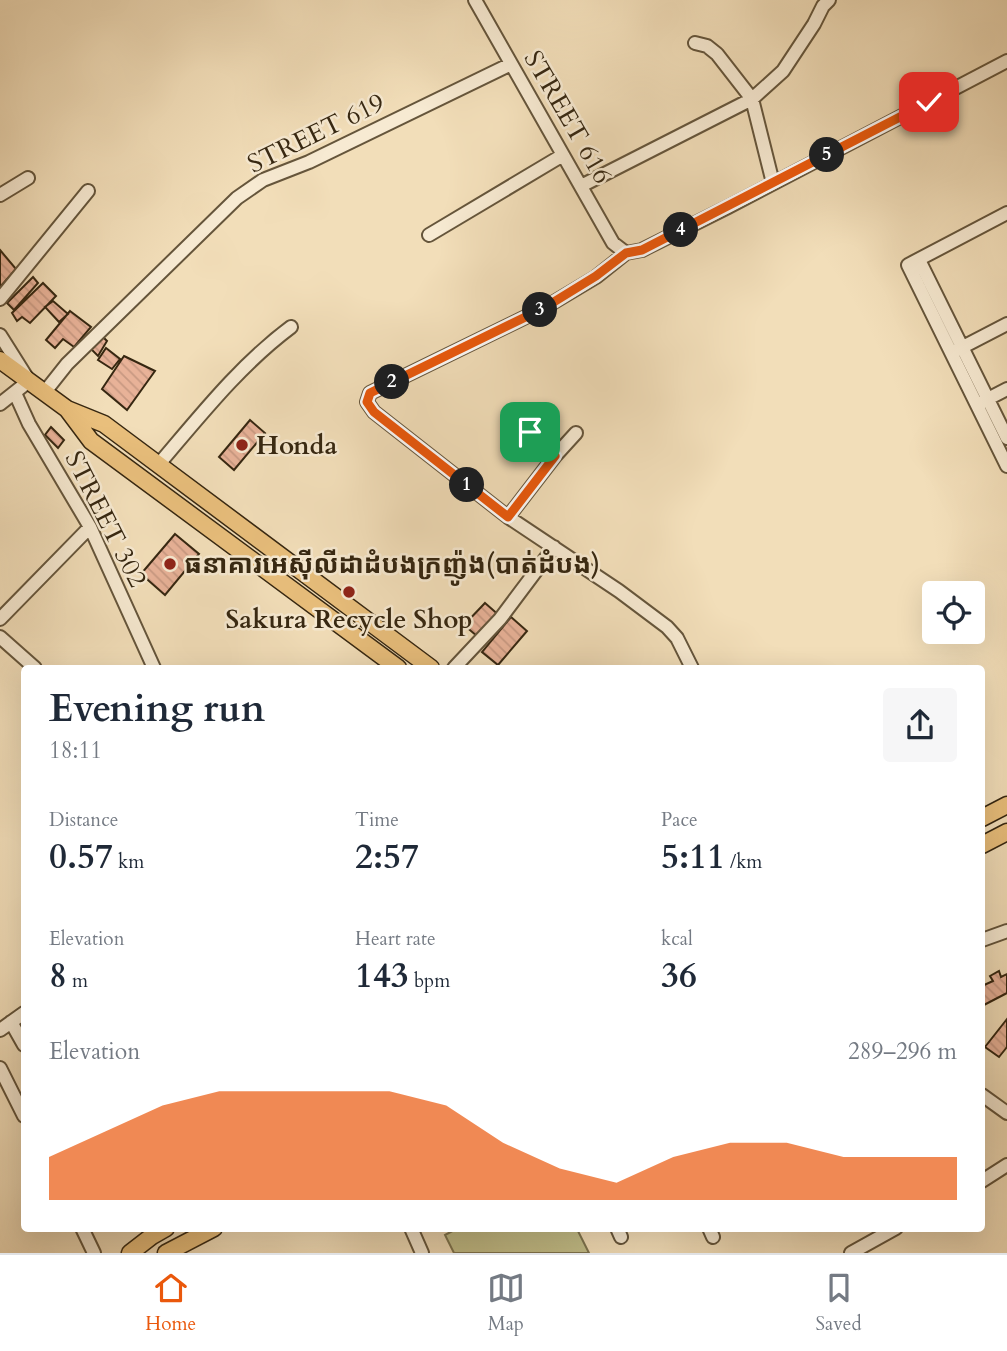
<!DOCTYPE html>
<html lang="en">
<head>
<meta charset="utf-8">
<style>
	body { margin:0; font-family:Cardo,"Noto Sans Khmer",serif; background:#f6f6f7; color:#1f2937; height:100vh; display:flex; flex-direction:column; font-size:26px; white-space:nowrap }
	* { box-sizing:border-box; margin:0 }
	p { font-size:23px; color:#747a83 }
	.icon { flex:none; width:38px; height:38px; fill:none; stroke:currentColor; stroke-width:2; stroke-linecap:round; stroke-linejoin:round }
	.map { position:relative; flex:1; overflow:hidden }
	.side { position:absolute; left:21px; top:665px; width:964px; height:567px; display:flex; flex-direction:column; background:#fff; border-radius:7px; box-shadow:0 7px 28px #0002 }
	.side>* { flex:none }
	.fabs { position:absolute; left:922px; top:581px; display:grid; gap:14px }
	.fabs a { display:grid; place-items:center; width:63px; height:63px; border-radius:7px; background:#fff; box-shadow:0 7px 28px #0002; font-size:35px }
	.pin { position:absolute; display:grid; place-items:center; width:60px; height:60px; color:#fff; margin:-30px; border-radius:14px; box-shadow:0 4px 10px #0006 }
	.km { position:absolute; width:35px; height:35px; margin:-18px; border-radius:50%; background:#222; color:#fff; font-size:19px; line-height:35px; text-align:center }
	.round { display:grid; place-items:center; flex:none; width:74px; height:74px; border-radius:7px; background:#f6f6f7 }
	.headline { display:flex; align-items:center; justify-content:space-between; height:119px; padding:0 28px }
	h1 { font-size:38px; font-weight:700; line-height:52px }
	.stats { display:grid; grid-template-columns:repeat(3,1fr); gap:10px; height:119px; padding:7px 28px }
	.stats div { display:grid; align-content:center }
	.stats b { font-size:35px; font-weight:700 }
	.stats small { font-size:19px; font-weight:400 }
	.stats p { font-size:19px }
	.chart { height:196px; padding:14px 28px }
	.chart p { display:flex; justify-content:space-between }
	.chart svg { width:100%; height:126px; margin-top:7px; fill:#ea580c; opacity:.7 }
	.tabs { display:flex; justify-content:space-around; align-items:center; height:98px; border-top:2px solid #e0e1e3; background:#fff; font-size:19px; color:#747a83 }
	.tabs a { display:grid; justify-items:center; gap:4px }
	.tabs .active { color:#ea580c }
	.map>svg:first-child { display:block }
</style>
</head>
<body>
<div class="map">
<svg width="1007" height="1253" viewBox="0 0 1007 1253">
	<defs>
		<pattern id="building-back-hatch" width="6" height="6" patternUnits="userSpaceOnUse" patternTransform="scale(1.75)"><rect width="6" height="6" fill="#e8b298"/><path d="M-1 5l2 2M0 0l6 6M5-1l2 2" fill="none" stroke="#c89982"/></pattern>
	</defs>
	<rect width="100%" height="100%" fill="#f2deb9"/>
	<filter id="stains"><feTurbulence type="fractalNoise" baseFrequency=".00286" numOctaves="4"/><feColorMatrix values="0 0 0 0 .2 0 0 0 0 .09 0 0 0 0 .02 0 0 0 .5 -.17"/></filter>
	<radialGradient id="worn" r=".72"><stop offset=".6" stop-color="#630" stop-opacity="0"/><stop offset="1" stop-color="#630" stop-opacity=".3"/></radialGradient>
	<!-- pitch -->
	<path fill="#c2bf8a" stroke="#7c734e" stroke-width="2" d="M 458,1228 L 577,1229 L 589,1253 L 454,1253 L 445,1235 Z"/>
	<!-- building -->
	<path fill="url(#building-back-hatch)" stroke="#362711" stroke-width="2" d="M 0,250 L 16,269 L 0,287 Z
		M 33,277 L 38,283 L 14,310 L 7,303 Z
		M 43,283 L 56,296 L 30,323 L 22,317 L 17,321 L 12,313 Z
		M 53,301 L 68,314 L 59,322 L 45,307 Z
		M 70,311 L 91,327 L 74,347 L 63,339 L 55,348 L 46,340 Z
		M 101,335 L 107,341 L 98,356 L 91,349 Z
		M 106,348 L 120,359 L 112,369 L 98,360 Z
		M 124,356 L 155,371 L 127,410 L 102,389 Z
		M 250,420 L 265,433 L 234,470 L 219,457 Z
		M 51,427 L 64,440 L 58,448 L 45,435 Z
		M 175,534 L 199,554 L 165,595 L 141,574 Z
		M 485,603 L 501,617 L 478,637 L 464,625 Z
		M 511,617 L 527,631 L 498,665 L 482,652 Z
		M 999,971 L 1001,977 L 1007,974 L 1007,993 L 982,1006 L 982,986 L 993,981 L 990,976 Z
		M 1007,1019 L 1007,1047 L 999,1057 L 985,1047 Z"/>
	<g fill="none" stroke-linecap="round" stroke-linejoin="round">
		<defs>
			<path id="minor" d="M 475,0 L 613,243 L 626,253
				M 695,43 L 707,46 L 717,54 L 752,99 L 773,183
				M 581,186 L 752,99 L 783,71 L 814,24 L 823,6 L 829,0
				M 0,195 L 28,178
				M 1007,213 L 908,265 L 1007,466
				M 429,235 L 563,155
				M 919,260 L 1007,438
				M 0,299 L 88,191
				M 0,335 L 29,381 L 0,404
				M 955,351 L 1007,324
				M 15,393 L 29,424 L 90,527 L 154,668
				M 44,393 L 67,364 L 237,198 L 263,180 L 309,162 L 511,64
				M 980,403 L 1007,389
				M 555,456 L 576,433
				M 159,464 C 200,416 240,365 291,327
				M 508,517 L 555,456 L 530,432
				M 0,619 L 90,527
				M 0,637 L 35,668
				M 454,668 L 500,619 L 554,547
				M 692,668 L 677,638 L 667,627 L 619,591 L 508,517 L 374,412 L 367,402 L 370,393 L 544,308 L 596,277 L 626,253 L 642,250 L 728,207 L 1007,61
				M 982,940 L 1007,931
				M 11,1022 L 24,1045
				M 0,1030 L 24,1013
				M 0,1068 L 24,1116
				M 982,1095 L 1007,1113
				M 982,1181 L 1007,1165
				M 82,1228 L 94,1253
				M 411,1228 L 422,1253
				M 617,1228 L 621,1237
				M 709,1228 L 713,1237
				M 851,1253 L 896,1228"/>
			<path id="major" d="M 0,360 L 67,409 L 104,424 L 431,668
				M 67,409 L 91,441 L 398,668
				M 982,818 L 1007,805
				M 982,845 L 1007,832
				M 130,1253 L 152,1236 L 166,1228
				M 166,1253 L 214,1228"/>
		</defs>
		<!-- minor casing -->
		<use href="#minor" stroke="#65553b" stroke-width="16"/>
		<!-- major casing -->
		<use href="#major" stroke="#362711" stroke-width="19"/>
		<!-- minor -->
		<use href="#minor" stroke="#f7ead2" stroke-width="12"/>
		<!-- major -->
		<use href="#major" stroke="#e9bf7c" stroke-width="16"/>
	</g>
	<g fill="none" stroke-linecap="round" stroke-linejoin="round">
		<defs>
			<path id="route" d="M 530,432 L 555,456 L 508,517 L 374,412 L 367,402 L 370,393 L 544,308 L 596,276 L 626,253 L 642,250 L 929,102"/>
		</defs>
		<!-- route casing -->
		<use href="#route" stroke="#fff" stroke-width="14"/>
		<!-- route -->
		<use href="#route" stroke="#ea580c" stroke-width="9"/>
	</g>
	<!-- markers -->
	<g fill="#8f2418" stroke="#f7ead2" stroke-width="2.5">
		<circle cx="242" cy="445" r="7"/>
		<circle cx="170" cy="564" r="7"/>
		<circle cx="349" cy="592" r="7"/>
	</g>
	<g text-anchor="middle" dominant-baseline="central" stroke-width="5" stroke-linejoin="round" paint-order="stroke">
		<!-- street labels -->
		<g font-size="26" fill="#362711" stroke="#f7ead2">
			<text transform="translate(568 117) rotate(60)">STREET 616</text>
			<text transform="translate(316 133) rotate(-26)">STREET 619</text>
			<text transform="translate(106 519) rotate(63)">STREET 302</text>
		</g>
		<!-- poi labels -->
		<g font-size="26" font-weight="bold" fill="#362711" stroke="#f7ead2" text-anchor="start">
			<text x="256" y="445">Honda</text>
			<text x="184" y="564">ធនាគារអេស៊ីលីដាដំបងក្រញ៉ូង(បាត់ដំបង)</text>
			<text x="349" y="619" text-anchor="middle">Sakura Recycle Shop</text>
		</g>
	</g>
	<rect width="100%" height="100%" filter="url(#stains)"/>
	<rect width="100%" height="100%" fill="url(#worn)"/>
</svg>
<div class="fabs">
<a><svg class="icon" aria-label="locate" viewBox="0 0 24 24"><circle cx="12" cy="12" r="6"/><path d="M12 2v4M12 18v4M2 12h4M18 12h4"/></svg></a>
</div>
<div class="pin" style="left:530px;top:432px;background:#1e9e55"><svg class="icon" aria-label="arrive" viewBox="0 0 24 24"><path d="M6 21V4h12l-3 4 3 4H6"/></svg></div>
<div class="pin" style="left:929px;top:102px;background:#d93025"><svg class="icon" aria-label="check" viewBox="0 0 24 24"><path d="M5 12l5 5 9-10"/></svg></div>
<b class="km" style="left:467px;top:485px">1</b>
<b class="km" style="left:392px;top:382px">2</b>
<b class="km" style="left:540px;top:310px">3</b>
<b class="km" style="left:681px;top:230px">4</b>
<b class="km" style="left:827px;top:155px">5</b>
<section class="side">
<div class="headline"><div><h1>Evening run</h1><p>18:11</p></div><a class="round"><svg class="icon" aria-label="share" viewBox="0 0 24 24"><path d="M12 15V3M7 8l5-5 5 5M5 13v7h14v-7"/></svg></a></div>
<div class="stats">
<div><p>Distance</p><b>0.57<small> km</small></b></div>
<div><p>Time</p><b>2:57</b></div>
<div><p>Pace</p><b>5:11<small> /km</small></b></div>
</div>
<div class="stats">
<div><p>Elevation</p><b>8<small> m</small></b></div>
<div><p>Heart rate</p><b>143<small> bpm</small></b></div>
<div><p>kcal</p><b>36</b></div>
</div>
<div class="chart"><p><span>Elevation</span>289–296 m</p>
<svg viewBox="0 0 160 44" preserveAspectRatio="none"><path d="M0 44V29L10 20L20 11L30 6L40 6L50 6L60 6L70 11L80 24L90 33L100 38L110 29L120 24L130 24L140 29L150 29L160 29V44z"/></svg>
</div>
</section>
</div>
<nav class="tabs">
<a class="active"><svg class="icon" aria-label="home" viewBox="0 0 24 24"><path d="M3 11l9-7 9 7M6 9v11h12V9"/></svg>Home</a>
<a><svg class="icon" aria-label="map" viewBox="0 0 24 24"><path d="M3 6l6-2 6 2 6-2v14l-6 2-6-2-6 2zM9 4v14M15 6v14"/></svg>Map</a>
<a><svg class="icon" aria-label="saved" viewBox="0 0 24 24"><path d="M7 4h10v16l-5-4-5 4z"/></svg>Saved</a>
</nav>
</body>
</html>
